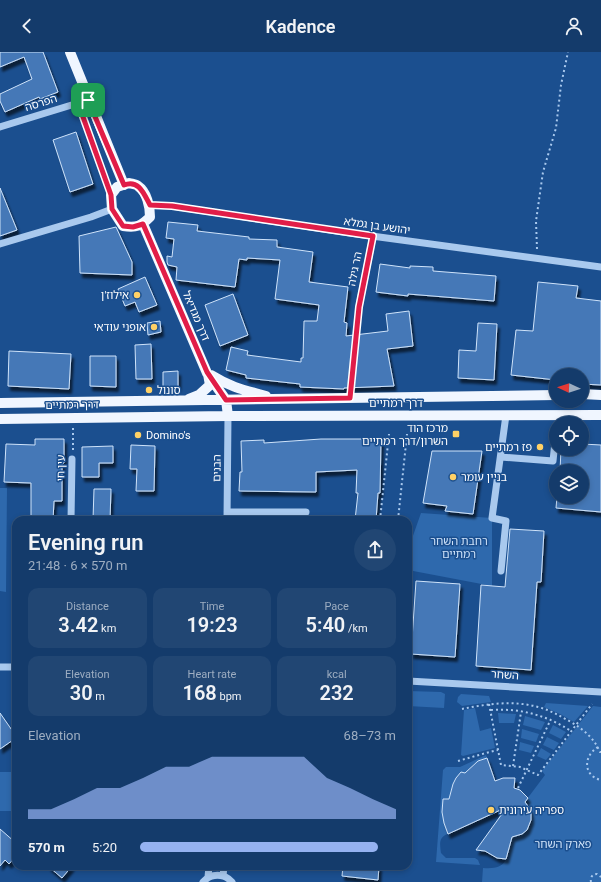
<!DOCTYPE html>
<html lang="en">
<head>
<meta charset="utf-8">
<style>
	body { margin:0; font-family:Roboto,"Noto Sans Hebrew",sans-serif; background:#214673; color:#f1f3f6; height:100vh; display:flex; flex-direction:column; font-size:15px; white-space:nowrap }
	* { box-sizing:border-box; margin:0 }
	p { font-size:13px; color:#9dadc1 }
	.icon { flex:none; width:22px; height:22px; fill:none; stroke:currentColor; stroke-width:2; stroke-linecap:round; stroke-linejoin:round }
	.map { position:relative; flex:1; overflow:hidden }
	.details { position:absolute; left:12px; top:464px; width:400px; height:354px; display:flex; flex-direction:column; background:#143b6b; border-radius:12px; box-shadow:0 2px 6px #0003,0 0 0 1px #33557e }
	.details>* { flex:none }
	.needle { width:26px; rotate:273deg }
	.controls { position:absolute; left:549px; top:316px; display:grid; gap:8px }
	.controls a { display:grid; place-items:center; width:40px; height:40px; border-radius:50%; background:#143b6b; box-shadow:0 2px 6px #0003,0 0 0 1px #33557e; font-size:20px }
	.pin { position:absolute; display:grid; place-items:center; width:34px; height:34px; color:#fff; margin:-17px; border-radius:8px; box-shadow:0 2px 6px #0006 }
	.round { display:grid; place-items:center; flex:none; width:42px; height:42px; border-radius:21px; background:#214673 }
	.summary { display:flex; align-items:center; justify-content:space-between; height:68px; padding:0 16px }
	h1 { font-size:22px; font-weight:600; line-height:30px }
	.stats { display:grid; grid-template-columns:repeat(3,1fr); gap:6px; height:68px; padding:4px 16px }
	.stats div { display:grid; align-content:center; border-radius:10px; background:#214673; text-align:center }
	.stats b { font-size:20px; font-weight:600 }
	.stats small { font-size:11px; font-weight:400 }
	.stats p { font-size:11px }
	.chart { height:112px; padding:8px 16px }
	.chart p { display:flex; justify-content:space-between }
	.chart svg { width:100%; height:72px; margin-top:4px; fill:#95b2f1; opacity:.7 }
	ul { padding:0 16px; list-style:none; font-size:13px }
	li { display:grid; grid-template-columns:64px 48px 1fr; align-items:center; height:30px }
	li i { height:10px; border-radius:5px; background:#95b2f1 }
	header { display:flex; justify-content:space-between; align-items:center; height:52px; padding:0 16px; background:#143b6b; font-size:18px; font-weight:600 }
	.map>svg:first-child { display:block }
</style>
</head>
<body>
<header><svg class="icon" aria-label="back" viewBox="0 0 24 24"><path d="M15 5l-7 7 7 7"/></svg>Kadence<svg class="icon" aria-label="person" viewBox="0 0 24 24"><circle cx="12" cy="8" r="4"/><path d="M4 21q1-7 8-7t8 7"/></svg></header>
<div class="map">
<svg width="601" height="830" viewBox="0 0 601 830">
	<defs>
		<filter id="shadow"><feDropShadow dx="2.5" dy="4.5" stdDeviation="1" flood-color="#0009"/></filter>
	</defs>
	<rect width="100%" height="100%" fill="#1b4f8f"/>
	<!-- green -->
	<path fill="#2e69ad" d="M 0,436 L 7,436 L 6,540 L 0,539 Z
		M 421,461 L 492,466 L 492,534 L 408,518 L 408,498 Z
		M 408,639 L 441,640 L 445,642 L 444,656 L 408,654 Z
		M 461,642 L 489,644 L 491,650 L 462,654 L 457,650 L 458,645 Z
		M 546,651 L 588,654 L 574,670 L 560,662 L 544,655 Z
		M 593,654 L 601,655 L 601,830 L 482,830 L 483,816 C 510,818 506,805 512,784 C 517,782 524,781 527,777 C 536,769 531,758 524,751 L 545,723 L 542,719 Z
		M 475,656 L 480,679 L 491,676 L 495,696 L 463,704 L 461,703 L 464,658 Z
		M 498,661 L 516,662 L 514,671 L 499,671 Z
		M 525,664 L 545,670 L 541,678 L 523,673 Z
		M 553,673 L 566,680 L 561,687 L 549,681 Z
		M 522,677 L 539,682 L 536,690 L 521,686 Z
		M 547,685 L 559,691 L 554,698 L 543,693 Z
		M 520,690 L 534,694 L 531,701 L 519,698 Z
		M 541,696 L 551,702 L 546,708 L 537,704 Z
		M 486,703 L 487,706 L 474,712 L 466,722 L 461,720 L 453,732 L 449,747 L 442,760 L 444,771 L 448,782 C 438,785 440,793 441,801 L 446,806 L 475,806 L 478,808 L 480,813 L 436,810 L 443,718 L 446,715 L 460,715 Z
		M 0,720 L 16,720 L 16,759 L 0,759 Z"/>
	<!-- building -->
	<path fill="#4478b7" stroke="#cfe3fa" filter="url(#shadow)" d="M 0,0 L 43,0 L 58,40 L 40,47 L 39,45 L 5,60 L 0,49 L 0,42 L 32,27 L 24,5 L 0,15 Z
		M 76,80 L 93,132 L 70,140 L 53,88 Z
		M 0,136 L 17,178 L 0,184 Z
		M 168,170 L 198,173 L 197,179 L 249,185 L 249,187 L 277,188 L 277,195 L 313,200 L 309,230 L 348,235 L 344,270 L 347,271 L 346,284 L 388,279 L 386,262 L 409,259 L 413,294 L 387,297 L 394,334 L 344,336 L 344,337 L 300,335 L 300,332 L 246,326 L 246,323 L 226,318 L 231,295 L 248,299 L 247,303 L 301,310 L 301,306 L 303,306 L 304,269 L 317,269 L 319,253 L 275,247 L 280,208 L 247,206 L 247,208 L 239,207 L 235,235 L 176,228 L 177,215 L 168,213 L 167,210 L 167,204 L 172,205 L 174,187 L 166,186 Z
		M 116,175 L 132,210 L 132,223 L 80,221 L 79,184 Z
		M 380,212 L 410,216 L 410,214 L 433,215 L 433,219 L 496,224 L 494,249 L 408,242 L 408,244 L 376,240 Z
		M 145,225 L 157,253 L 139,260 L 135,250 L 125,254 L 118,237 Z
		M 538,230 L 578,234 L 576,246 L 601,249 L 601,333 L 582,332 L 582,323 L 556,323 L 556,328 L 511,323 L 516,278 L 533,279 Z
		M 233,242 L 248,283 L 220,294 L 205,253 Z
		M 160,269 L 161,280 L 148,283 L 147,271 Z
		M 478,271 L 497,272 L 494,328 L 458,326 L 459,298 L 476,299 Z
		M 151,292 L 152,327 L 136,327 L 135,293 Z
		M 9,299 L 71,302 L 69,337 L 8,334 Z
		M 90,304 L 116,304 L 116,335 L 90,334 Z
		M 178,319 L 178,335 L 163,336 L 163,320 Z
		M 35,387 L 64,387 L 64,411 L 62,411 L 62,449 L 54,449 L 53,468 L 31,468 L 31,431 L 4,430 L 6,392 L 35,393 Z
		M 321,387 L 381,387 L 380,441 L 378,441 L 376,468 L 355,468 L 358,441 L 356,441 L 357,418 L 316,420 L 316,440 L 239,439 L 240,420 L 242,420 L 241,389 L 264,388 L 264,391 Z
		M 582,392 L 601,393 L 601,460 L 556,456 L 557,445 L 582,445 L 582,419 L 560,419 L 561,397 L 582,397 Z
		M 131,393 L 155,394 L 154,439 L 136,439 L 137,417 L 130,417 Z
		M 113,394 L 113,411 L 99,411 L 99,425 L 82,425 L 82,395 Z
		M 432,399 L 482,399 L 473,462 L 445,459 L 447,454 L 423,451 Z
		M 94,437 L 111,437 L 110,468 L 93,468 Z
		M 510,477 L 544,479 L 541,530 L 537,530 L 531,618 L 476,614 L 481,533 L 505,535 Z
		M 416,529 L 460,532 L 455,605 L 411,602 Z
		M 0,661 L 16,684 L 16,686 L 0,697 Z
		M 487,706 L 495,729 L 503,726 L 515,726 L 514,736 L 520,738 L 528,746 L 525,750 L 530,757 L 531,762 L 531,768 L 527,778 L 522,782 L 512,785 L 506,807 L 497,806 L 485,799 L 476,798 L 507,755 L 448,782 L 444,771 L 442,760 L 443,747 L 449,747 L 453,732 L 456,726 L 461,720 L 465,721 L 478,709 Z
		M 0,777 L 16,791 L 16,804 L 9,812 L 5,808 L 0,814 Z
		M 48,814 L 72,814 L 62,826 Z
		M 343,814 L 379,814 L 378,828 L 342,824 Z"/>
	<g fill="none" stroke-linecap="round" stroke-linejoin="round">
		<!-- path -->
		<path stroke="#a9c9ee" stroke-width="2" stroke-dasharray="2 3" stroke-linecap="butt" d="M 81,59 L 107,131
			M 537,197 L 536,169 L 543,120 L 556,76 L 561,33 L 568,0
			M 351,335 L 358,264
			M 73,398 L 73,376
			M 380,468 L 389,382
			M 398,468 L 407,382
			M 489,652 L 501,713 L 520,715 L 538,723 L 592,652
			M 462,657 C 486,652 513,648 538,655 C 550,658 560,664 571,670 C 584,678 594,686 600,700 L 601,700
			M 491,658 C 520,656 546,663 571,679
			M 598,695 C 583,704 583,724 601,728
			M 458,709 L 486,701 L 498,698
			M 513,714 L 521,660
			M 518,736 L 551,667
			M 591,830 C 590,826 592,822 597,822 L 601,825"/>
		<!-- minor -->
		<path stroke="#a9c9ee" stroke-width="7" d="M 0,75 L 88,48
			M 149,153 L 172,154 L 357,182 L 601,215
			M 0,192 L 91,165 L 112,157
			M 359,255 L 373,184
			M 501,405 L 553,409 L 556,380
			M 227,460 L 306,460
			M 71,468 L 72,407
			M 227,468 L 228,364
			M 501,519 L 506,469 L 492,466 L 506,363
			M 0,615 L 16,615
			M 408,629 L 601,640
			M 223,824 L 224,814
			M 208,825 L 209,814
			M 203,830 C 211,821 224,821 232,830"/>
		<!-- major -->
		<path stroke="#f0f6ff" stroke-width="10" d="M 70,0 L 124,133
			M 129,131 C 132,132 136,132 138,134 C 147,140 150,155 150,165 C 141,174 137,176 123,174 L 112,157 L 111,143 L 117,135 Z
			M 143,172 L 207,321 L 226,348 L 228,364
			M 211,323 C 230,335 244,338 266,344
			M 582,342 L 601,343
			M 189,347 L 199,343 L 210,333 L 208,322
			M 0,351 L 556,343
			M 0,367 L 228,364 L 601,363"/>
	</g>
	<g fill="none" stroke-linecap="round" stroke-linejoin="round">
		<defs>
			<path id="route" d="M 88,48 L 124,133 C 139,127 144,142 150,153 L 172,154 L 373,184 L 359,255 L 350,346 L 226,348 L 207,320 L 143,172 L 133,175 L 123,174 L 112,157 L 111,143 L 78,51 Z"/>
		</defs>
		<!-- route casing -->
		<use href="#route" stroke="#fff" stroke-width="8"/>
		<!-- route -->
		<use href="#route" stroke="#e11d48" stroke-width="5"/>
	</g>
	<!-- markers -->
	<g fill="#ffd166" stroke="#1b4f8f" stroke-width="1.5">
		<circle cx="137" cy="243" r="4"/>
		<circle cx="154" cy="275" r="4"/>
		<circle cx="149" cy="338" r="4"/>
		<rect x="452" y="378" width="8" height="8" rx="2"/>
		<circle cx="138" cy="383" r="4"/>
		<circle cx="540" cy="395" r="4"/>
		<circle cx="453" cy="425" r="4"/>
		<circle cx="491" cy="758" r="4"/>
	</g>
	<g text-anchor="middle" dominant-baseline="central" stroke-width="3" stroke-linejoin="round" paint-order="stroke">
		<!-- street labels -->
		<g font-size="11" fill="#fff" stroke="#1b4f8f">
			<text transform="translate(41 51) rotate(-17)">הפרסה</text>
			<text transform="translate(377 174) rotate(8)">יהושע בן גמלא</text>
			<text transform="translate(355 217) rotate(-79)">הר גילה</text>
			<text transform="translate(196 264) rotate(67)">דרך מגדיאל</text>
			<text x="396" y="351">דרך רמתיים</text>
			<text transform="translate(72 353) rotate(-1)">דרך רמתיים</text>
			<text transform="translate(61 416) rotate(-89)">עין חי</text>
			<text transform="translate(217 416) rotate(-89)">הבנים</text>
			<text transform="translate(505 623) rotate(4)">השחר</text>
		</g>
		<!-- poi labels -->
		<g font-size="11" fill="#fff" stroke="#1b4f8f" text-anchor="end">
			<text x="129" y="243">אילוז'ן</text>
			<text x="146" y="275">אופני עודאי</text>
			<text x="157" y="338" text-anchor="start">סונול</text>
			<text x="448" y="376">מרכז הוד<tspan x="448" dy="13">השרון/דרך רמתיים</tspan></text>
			<text x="146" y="383" text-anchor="start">Domino's</text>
			<text x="532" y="395">פז רמתיים</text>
			<text x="461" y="425" text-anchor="start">בניין עומר</text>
			<text x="499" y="758" text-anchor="start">ספריה עירונית</text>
		</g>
		<!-- park labels -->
		<g font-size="11" fill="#cfe3fa" stroke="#1b4f8f">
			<text x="459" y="489">רחבת השחר<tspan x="459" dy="13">רמתיים</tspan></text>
			<text x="563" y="792">פארק השחר</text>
		</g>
	</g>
</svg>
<div class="controls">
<a><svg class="needle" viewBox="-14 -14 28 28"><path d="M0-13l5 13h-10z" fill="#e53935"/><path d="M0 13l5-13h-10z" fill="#9dadc1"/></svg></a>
<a><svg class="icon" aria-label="locate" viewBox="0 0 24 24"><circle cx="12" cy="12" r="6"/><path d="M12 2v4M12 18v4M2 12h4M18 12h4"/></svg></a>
<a><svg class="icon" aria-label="layers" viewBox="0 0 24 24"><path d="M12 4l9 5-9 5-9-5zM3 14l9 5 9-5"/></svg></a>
</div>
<div class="pin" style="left:88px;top:48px;background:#1e9e55"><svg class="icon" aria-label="arrive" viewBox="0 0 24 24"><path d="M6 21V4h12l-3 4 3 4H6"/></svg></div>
<section class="details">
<div class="summary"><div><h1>Evening run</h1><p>21:48 · 6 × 570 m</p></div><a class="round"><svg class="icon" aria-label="share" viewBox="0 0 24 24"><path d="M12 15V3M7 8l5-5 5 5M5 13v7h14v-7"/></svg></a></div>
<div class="stats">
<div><p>Distance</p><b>3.42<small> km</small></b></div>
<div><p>Time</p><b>19:23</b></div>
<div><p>Pace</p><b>5:40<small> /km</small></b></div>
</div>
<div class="stats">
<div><p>Elevation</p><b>30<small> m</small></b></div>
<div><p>Heart rate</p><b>168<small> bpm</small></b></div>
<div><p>kcal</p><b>232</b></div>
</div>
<div class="chart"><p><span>Elevation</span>68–73 m</p>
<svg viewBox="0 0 160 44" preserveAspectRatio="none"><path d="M0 44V38L10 38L20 32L30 25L40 25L50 19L60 12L70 12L80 6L90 6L100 6L110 6L120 6L130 19L140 25L150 32L160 38V44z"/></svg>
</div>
<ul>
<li><b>570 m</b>5:20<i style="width:93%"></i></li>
</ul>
</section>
</div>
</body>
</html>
